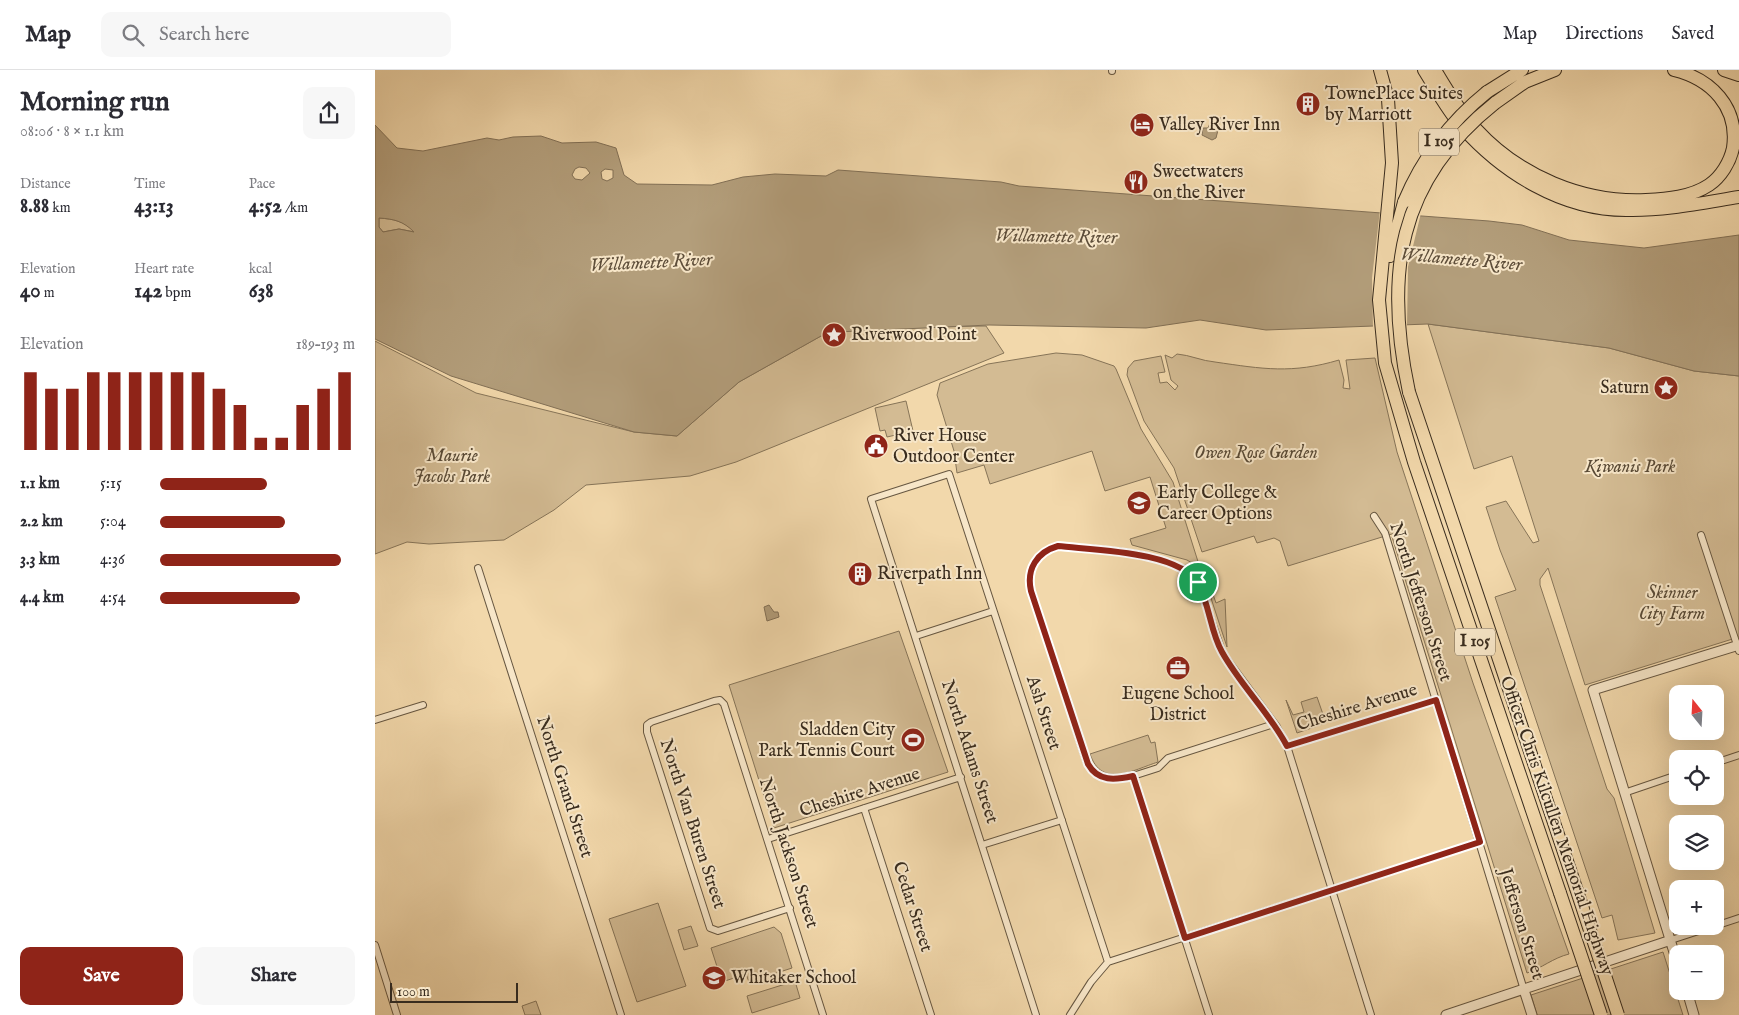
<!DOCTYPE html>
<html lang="en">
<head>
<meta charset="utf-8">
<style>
	body { margin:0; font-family:"IM FELL English",serif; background:#f7f7f7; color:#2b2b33; height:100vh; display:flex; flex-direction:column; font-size:19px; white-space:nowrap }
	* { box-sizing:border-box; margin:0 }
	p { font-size:16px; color:#7c7c81 }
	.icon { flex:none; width:28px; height:28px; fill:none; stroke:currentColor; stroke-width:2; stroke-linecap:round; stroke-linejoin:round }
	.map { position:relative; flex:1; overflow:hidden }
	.side { display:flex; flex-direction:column; background:#fff; width:375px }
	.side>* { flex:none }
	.needle { width:32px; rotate:342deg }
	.tools { position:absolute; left:1294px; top:615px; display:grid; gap:10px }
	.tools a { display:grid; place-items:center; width:55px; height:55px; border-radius:10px; background:#fff; box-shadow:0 5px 20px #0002; font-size:25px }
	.scale { position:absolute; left:15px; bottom:12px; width:128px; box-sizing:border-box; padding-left:5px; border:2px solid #392c1e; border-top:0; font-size:14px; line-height:18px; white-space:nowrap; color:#392c1e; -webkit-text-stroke:4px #f7e6c8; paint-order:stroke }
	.pin { position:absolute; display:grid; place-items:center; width:42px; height:42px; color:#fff; margin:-21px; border:2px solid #fff; border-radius:50%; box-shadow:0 1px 5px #0007 }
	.round { display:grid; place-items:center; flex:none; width:52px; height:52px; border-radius:10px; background:#f7f7f7 }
	.summary { display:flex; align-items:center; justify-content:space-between; height:85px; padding:0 20px }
	h1 { font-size:28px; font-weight:700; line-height:38px }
	.stats { display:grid; grid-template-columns:repeat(3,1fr); gap:8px; height:85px; padding:5px 20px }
	.stats div { display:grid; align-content:center }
	.stats b { font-size:21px; font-weight:700 }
	.stats small { font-size:14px; font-weight:400 }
	.stats p { font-size:14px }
	.chart { height:140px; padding:10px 20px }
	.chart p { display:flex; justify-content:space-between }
	.chart svg { width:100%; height:90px; margin-top:5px; stroke:#8f2418; stroke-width:6 }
	.button { display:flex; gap:10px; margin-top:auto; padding:10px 20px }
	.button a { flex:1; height:58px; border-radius:10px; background:#8f2418; color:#fff; font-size:20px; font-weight:700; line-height:58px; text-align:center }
	.button a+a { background:#f7f7f7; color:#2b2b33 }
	ul { padding:0 20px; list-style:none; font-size:16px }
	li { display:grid; grid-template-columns:80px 60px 1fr; align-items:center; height:38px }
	li i { height:12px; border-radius:6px; background:#8f2418 }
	header { display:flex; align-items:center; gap:30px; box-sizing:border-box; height:70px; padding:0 25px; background:#fff; border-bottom:1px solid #e1e1e2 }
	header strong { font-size:24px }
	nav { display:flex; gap:28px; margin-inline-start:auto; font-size:18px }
	.search { width:350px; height:45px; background:#f7f7f7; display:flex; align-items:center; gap:12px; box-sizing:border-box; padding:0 18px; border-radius:10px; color:#7c7c81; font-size:19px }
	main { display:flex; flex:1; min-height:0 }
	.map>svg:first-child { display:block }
</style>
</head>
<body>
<header>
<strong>Map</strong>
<div class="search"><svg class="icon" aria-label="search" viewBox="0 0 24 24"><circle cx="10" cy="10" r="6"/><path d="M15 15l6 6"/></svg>Search here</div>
<nav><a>Map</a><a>Directions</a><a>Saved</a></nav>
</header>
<main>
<section class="side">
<div class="summary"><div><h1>Morning run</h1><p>08:06 · 8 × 1.1 km</p></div><a class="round"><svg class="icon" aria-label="share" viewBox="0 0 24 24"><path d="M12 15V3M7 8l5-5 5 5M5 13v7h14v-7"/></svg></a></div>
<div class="stats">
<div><p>Distance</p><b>8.88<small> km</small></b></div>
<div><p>Time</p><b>43:13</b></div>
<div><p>Pace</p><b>4:52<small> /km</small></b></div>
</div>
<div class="stats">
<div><p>Elevation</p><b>40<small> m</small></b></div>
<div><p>Heart rate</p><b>142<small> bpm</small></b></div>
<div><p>kcal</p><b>638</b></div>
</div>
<div class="chart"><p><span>Elevation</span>189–193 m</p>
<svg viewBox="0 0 160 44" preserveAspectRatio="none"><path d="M5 44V6M15 44V14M25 44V14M35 44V6M45 44V6M55 44V6M65 44V6M75 44V6M85 44V6M95 44V14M105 44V22M115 44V38M125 44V38M135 44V22M145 44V14M155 44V6"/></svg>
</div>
<ul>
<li><b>1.1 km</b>5:15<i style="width:55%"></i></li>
<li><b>2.2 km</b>5:04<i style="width:64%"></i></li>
<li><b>3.3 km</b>4:36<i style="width:93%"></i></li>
<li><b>4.4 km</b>4:54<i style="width:72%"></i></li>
</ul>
<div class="button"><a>Save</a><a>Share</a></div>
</section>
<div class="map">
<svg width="1364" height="945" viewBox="0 0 1364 945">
	<rect width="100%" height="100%" fill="#f2d8ab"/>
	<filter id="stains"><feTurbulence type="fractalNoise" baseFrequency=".004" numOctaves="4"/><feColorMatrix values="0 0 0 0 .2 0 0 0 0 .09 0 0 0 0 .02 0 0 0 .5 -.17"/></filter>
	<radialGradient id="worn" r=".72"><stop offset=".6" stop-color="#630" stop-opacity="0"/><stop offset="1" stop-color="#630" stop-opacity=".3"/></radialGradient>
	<!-- green -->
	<path fill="#d3bb93" stroke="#867458" d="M 4,148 C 19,149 29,151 40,162 L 24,159 L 8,162 L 4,157 Z
		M 1053,254 L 1234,278 L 1319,301 L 1364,306 L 1364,567 L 1210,615 L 1173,498 L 1165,509 L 1165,515 L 1232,719 L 1239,728 L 1280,863 L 1243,870 L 1237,845 L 1227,848 L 1120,527 L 1141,520 L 1125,480 L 1111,437 L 1131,431 L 1158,473 L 1164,471 L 1137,386 L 1099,399 Z
		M 611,256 L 629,283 L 361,392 L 315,406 L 211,415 L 179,440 L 129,470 L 54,474 L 32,472 L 0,484 L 0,271 L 101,323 L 259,362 L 302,366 L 364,312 L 446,266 L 478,258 Z
		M 681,283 L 707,285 L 739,296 L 741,299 L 766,359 L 798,412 L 825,498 L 812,490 L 757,475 L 755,469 L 791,458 L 775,407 L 730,421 L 717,381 L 615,414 L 609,395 L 582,403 L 579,381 L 562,325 L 565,313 L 613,294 Z
		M 802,284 C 815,285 827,291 840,292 C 888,299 917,304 964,290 L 969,310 L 968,318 L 975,319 L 971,290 L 1000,288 L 1022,382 L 1098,613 L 1194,884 C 1178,888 1167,898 1152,903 L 1017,467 L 1020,463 L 913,496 L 905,471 L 899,468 L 882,473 L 879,466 L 827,482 L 799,398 L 769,351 L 752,305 L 753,298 L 759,291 L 786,286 L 790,302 L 783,303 L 785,313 L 792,312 L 800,320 L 803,316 L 796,310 L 790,285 L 797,288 Z
		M 531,331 L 538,361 L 512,367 L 510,360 L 505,361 L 500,338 Z
		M 834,513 L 841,533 L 850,529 L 852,577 L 832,516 Z
		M 524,561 L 573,702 L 399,758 L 354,615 Z
		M 942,627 L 951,653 L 922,663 L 911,630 L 918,645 L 929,642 L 926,632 Z
		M 773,665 L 776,673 L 780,672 L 783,692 C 758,700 727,719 715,684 Z
		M 283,833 L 311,916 L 262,932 L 234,849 Z
		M 316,856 L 323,876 L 309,880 L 303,860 Z
		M 399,857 L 406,863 L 417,898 L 374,912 L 371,904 L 347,912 L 336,878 Z
		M 1288,882 L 1308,945 L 1162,945 L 1156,925 Z
		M 420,911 L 425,928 L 377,943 L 372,926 Z
		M 161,931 L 166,945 L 150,945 L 147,936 Z"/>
	<!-- water -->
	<path fill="#b39e7b" stroke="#827056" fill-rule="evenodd" d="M 838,46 L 846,48 L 841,68 L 837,70 L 827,65 L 828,58 L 833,58 Z
		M 0,55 L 22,78 L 48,81 L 112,68 L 124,70 L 138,67 L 166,66 L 187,73 L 221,72 L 241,78 L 249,105 L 262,114 L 337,115 L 368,107 L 400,104 L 451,106 L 463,100 L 626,112 L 644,116 L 1114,151 L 1147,155 L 1194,170 L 1269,178 L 1364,165 L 1364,306 L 1319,301 L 1234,278 L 1053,254 L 891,260 L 825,250 L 771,258 L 614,255 L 462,262 L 446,266 L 364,312 L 302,366 L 259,362 L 76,306 L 0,269 ZM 204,97 L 211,98 L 215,103 L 207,110 L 200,109 L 197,105 L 200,99 ZM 230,99 L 238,100 L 238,108 L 232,111 L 227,109 L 226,102 ZM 4,148 C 19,149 28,151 39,162 L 24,159 L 8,162 L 4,157 Z
		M 394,535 L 399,542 L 403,542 L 404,547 L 392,551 L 389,537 Z"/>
	<!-- pier -->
	<path fill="#f2d8ab" d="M 1005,140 L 1046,143 L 1033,197 L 1032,257 L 998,259 L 997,208 Z"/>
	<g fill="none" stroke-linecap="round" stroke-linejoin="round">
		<defs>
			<path id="minor" d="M 737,0 L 737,1
				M 999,446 L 1010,463 L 1149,920
				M 1326,465 L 1364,581
				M 103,498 L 246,945
				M 541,566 L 618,541
				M 0,650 L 48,635
				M 912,676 L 1061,630
				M 1340,693 L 1364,685
				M 758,706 L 783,698 L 793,688 L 899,654
				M 1249,723 L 1302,705
				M 489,738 L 556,945
				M 393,769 L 586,707
				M 607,775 L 687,750
				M 415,838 L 343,861 L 335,858 L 272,662 L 272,655 L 276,652 L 339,631 L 345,630 L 349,634 L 448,945
				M 1340,856 L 1364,848
				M 1296,870 L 1339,856
				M 0,875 L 22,945
				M 661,945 L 496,429 L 574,404 L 733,892
				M 695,945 L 716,912 L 733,892 L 1105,772
				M 834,945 L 758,706 C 739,711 720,712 711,690 L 655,517 C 653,496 663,482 683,476 C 721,480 798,480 823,512 L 848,584 L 902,657 L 912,676 L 996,945"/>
			<path id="tertiary" d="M 1302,892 L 1218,620 L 1364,575
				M 1149,920 L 1157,945
				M 1312,921 L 1319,945
				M 1071,945 L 1296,870"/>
			<path id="motorway" d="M 1005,0 L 1013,29 L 1017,93 L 1004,230 L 1010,293 L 1039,392 L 1185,823
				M 1049,0 C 1061,19 1072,40 1087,57 C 1128,103 1187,140 1251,140 C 1289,141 1327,133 1364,127
				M 1060,0 C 1072,20 1085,42 1101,59 C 1144,106 1208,133 1271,130 C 1292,129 1316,127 1334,115 C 1346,107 1355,92 1358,78 C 1364,37 1336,9 1299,0
				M 1349,0 L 1364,5
				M 1112,22 L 1147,0
				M 1120,33 L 1150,12 L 1180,0
				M 1015,186 L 1029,132
				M 1034,322 L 1201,818"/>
		</defs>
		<!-- minor casing -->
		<use href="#minor" stroke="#675741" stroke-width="8"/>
		<!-- tertiary casing -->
		<use href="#tertiary" stroke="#675741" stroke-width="11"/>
		<!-- motorway casing -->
		<use href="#motorway" stroke="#392c1e" stroke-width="14"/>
		<!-- minor -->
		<use href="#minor" stroke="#f7e6c8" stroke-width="6"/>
		<!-- tertiary -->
		<use href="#tertiary" stroke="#f7e6c8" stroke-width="9"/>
		<!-- motorway -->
		<use href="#motorway" stroke="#f2d8ab" stroke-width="12"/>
		<defs>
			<path id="motorway-bridge" d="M 1029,132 C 1047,89 1076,51 1112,22
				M 1034,322 C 1009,205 1022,111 1120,33
				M 1201,818 L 1243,945
				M 1185,823 L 1226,945"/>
		</defs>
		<!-- motorway-bridge casing -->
		<use href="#motorway-bridge" stroke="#392c1e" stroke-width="14" stroke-linecap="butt"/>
		<!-- motorway-bridge -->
		<use href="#motorway-bridge" stroke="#f2d8ab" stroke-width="12"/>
	</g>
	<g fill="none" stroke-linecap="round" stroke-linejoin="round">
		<defs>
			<path id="route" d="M 683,476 C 717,480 806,481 823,514 C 835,535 835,561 847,582 C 866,616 894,642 912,676 L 1061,630 L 1105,772 L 810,868 L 758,706 C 740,710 723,712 713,694 L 656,521 C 651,499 662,482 683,476 Z"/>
		</defs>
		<!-- route casing -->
		<use href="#route" stroke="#fff" stroke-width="10"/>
		<!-- route -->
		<use href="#route" stroke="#8f2418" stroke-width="6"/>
	</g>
	<!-- icons -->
	<defs>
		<symbol id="building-disc" viewBox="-11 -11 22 22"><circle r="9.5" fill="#8f2418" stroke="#f7e6c8"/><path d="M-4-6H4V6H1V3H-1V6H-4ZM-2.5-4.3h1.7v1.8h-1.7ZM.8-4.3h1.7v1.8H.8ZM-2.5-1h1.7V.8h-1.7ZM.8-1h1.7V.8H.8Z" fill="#fff"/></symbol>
		<symbol id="hotel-disc" viewBox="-11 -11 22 22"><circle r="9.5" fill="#8f2418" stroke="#f7e6c8"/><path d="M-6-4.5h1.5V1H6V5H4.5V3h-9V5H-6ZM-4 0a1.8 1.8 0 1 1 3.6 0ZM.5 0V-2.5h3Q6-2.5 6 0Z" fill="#fff"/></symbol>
		<symbol id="restaurant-disc" viewBox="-11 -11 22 22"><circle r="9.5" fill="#8f2418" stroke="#f7e6c8"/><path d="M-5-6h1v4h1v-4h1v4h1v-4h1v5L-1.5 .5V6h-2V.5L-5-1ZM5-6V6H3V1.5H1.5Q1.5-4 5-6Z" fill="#fff"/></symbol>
		<symbol id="sight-disc" viewBox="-11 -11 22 22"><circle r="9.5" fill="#8f2418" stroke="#f7e6c8"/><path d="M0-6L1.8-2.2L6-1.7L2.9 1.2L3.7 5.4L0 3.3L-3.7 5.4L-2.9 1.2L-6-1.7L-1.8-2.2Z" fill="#fff"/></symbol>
		<symbol id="civic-disc" viewBox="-11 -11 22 22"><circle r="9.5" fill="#8f2418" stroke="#f7e6c8"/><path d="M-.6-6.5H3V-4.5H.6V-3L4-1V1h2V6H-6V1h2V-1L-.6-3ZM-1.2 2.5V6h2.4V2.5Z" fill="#fff"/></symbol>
		<symbol id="school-disc" viewBox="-11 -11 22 22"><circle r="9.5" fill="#8f2418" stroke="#f7e6c8"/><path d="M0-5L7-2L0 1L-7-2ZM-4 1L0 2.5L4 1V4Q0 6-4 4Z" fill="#fff"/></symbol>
		<symbol id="office-disc" viewBox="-11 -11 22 22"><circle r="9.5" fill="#8f2418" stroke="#f7e6c8"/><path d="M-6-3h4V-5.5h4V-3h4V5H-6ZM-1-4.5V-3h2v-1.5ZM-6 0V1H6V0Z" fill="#fff"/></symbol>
		<symbol id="stadium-disc" viewBox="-11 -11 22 22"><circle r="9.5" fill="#8f2418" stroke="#f7e6c8"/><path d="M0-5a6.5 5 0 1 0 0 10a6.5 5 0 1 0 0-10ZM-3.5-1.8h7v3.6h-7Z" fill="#fff"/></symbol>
	</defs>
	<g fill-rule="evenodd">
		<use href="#building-disc" x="919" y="20" width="28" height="28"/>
		<use href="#hotel-disc" x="753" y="41" width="28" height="28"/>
		<use href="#restaurant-disc" x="747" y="98" width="28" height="28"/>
		<use href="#sight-disc" x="445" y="251" width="28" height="28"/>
		<use href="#sight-disc" x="1277" y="304" width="28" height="28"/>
		<use href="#civic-disc" x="487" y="362" width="28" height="28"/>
		<use href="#school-disc" x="750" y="419" width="28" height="28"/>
		<use href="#building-disc" x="471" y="490" width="28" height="28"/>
		<use href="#office-disc" x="789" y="584" width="28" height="28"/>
		<use href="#stadium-disc" x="524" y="656" width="28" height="28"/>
		<use href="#school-disc" x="325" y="894" width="28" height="28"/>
	</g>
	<g text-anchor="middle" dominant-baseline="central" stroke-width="4" stroke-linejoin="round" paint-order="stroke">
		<!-- shield labels -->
		<g fill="#f7e6c8" stroke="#726451" stroke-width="1">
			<rect x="1044" y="58.5" width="40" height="27" rx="4"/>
			<rect x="1080" y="558.5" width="40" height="27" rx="4"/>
		</g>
		<g font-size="16" font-weight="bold" fill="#392c1e">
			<text x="1064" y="72">I 105</text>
			<text x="1100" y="572">I 105</text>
		</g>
		<!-- poi labels -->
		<g font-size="18" fill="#392c1e" stroke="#f7e6c8" text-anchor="start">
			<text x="950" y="24">TownePlace Suites<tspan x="950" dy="21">by Marriott</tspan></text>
			<text x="784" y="55">Valley River Inn</text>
			<text x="778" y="102">Sweetwaters<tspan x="778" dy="21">on the River</tspan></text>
			<text x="476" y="265">Riverwood Point</text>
			<text x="1274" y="318" text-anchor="end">Saturn</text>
			<text x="518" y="366">River House<tspan x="518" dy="21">Outdoor Center</tspan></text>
			<text x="782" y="423">Early College &amp;<tspan x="782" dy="21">Career Options</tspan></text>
			<text x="502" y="504">Riverpath Inn</text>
			<text x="803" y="624" text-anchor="middle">Eugene School<tspan x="803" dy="21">District</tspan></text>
			<text x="520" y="660" text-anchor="end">Sladden City<tspan x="520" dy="21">Park Tennis Court</tspan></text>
			<text x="356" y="908">Whitaker School</text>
		</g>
		<!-- park labels -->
		<g font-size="18" font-style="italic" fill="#584935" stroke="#f7e6c8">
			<text x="881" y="383">Owen Rose Garden</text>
			<text x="77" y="386">Maurie<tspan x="77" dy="21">Jacobs Park</tspan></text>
			<text x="1255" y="397">Kiwanis Park</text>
			<text x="1297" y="523">Skinner<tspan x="1297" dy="21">City Farm</tspan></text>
		</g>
		<!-- street labels -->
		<g font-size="18" fill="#392c1e" stroke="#f7e6c8">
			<text transform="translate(1045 532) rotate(72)">North Jefferson Street</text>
			<text transform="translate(982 638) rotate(-17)">Cheshire Avenue</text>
			<text transform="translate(668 643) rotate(72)">Ash Street</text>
			<text transform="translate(594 682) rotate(72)">North Adams Street</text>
			<text transform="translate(189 717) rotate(72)">North Grand Street</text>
			<text transform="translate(485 723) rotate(-18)">Cheshire Avenue</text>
			<text transform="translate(317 754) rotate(72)">North Van Buren Street</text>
			<text transform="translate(1181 756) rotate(71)">Officer Chris Kilcullen Memorial Highway</text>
			<text transform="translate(413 783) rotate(72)">North Jackson Street</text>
			<text transform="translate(537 837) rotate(72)">Cedar Street</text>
			<text transform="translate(1146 854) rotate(73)">Jefferson Street</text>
		</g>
		<!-- water labels -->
		<g font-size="19" font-style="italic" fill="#5e4e3a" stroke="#f7e6c8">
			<text transform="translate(681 167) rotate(1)">Willamette River</text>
			<text transform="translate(1086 190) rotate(5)">Willamette River</text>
			<text transform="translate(276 193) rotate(-3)">Willamette River</text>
		</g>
	</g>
	<rect width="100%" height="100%" filter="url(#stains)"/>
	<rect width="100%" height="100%" fill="url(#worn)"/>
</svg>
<div class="tools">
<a><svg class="needle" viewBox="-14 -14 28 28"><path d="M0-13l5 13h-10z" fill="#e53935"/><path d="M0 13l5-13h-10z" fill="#7c7c81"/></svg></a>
<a><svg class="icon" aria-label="locate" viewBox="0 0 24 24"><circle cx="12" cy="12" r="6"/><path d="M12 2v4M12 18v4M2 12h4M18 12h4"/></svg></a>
<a><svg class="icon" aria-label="layers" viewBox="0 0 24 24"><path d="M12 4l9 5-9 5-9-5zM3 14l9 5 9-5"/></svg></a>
<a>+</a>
<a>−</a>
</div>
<div class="scale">100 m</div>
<div class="pin" style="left:823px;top:512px;background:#1e9e55"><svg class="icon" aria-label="arrive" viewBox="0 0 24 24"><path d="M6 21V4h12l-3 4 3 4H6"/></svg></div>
</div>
</main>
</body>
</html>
